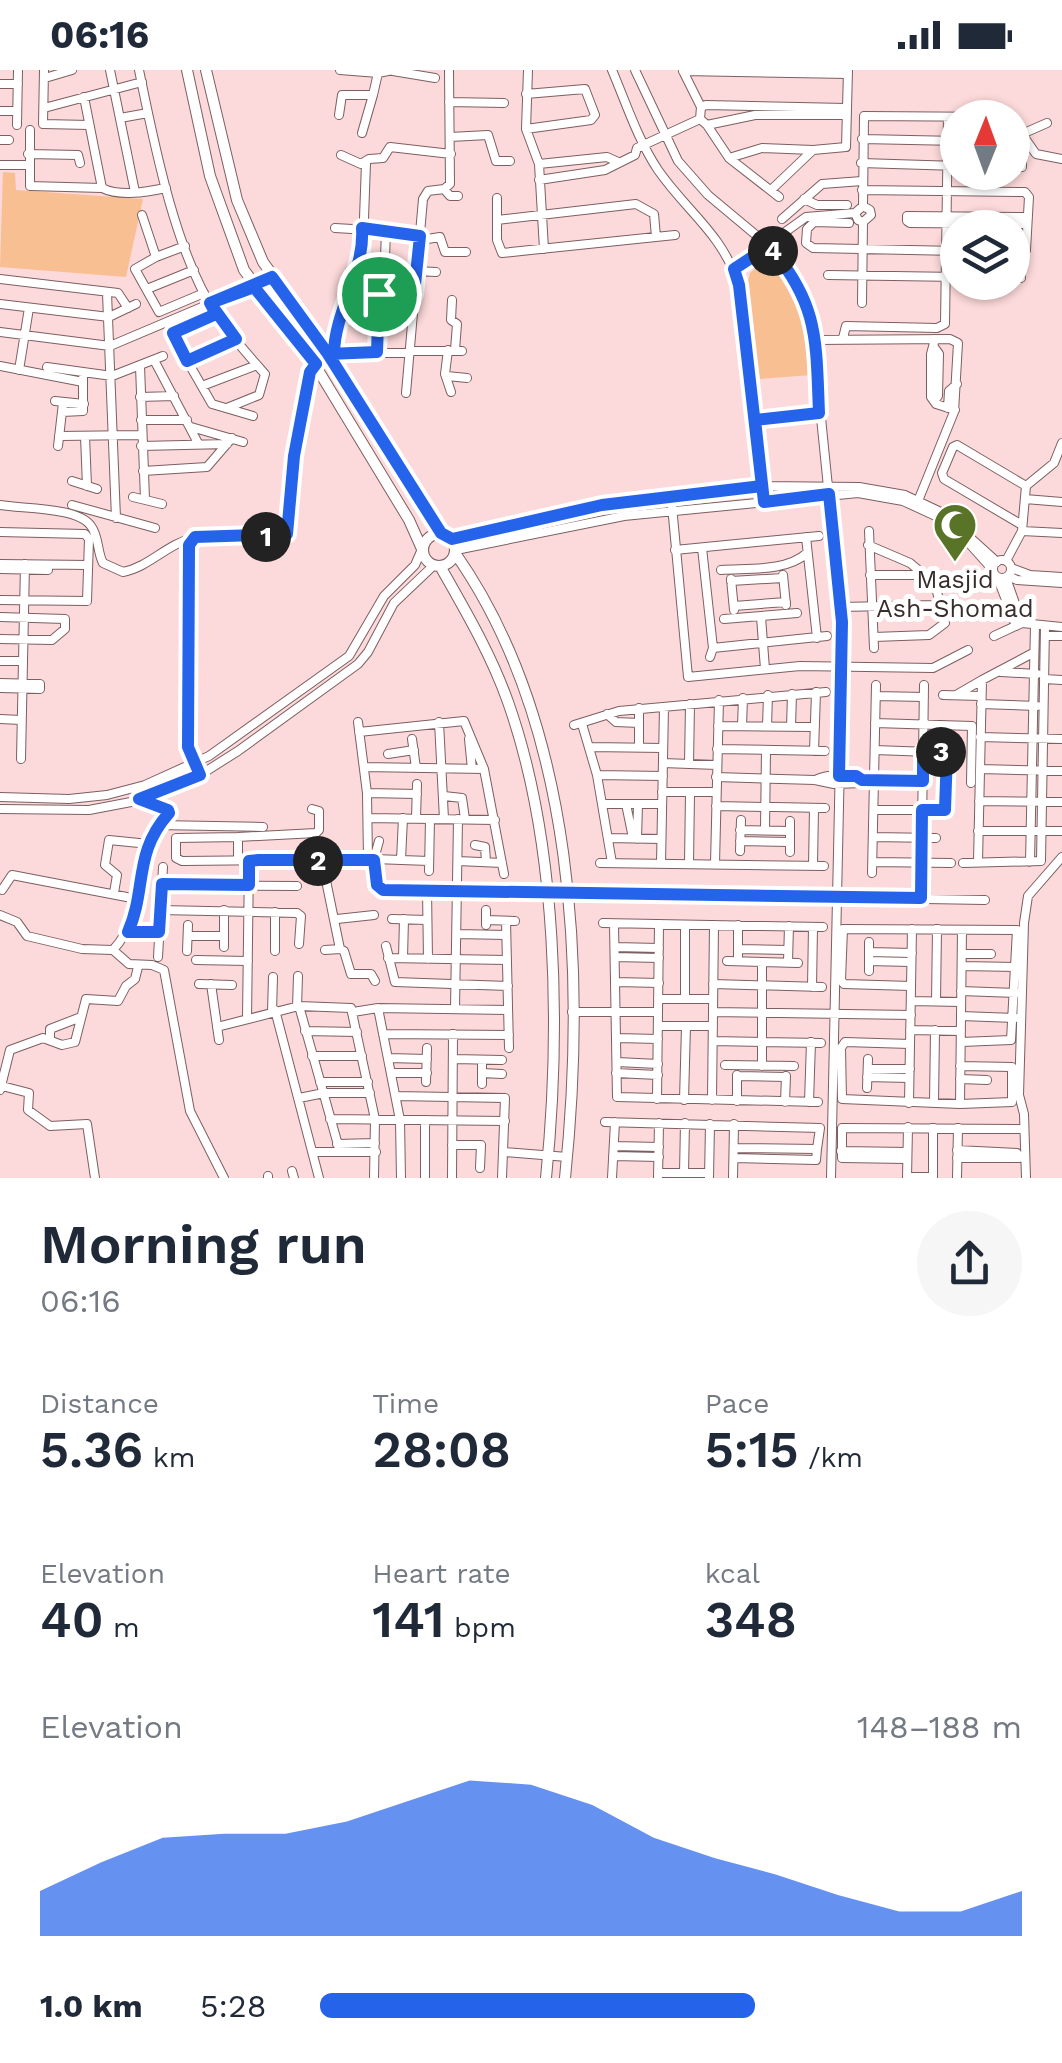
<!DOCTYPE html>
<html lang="en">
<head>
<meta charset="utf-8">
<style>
	body { margin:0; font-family:"Work Sans",sans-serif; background:#f6f6f7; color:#1f2937; height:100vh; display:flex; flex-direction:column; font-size:38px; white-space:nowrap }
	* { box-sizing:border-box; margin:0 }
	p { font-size:32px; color:#747a83 }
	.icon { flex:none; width:55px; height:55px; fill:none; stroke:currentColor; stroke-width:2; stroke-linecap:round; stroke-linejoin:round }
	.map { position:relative; height:1108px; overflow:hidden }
	.details { display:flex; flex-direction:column; background:#fff; flex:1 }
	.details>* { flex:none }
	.needle { width:65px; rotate:1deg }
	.controls { position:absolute; left:940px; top:30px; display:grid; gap:20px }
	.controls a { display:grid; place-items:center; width:90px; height:90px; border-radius:50%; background:#fff; box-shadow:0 2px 8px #0004; font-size:50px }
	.pin { position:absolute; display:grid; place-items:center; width:85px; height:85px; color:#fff; margin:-42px; border:5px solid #fff; border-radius:50%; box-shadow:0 2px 10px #0007 }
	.km { position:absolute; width:50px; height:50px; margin:-25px; border-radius:50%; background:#222; color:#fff; font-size:28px; line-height:50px; text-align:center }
	.round { display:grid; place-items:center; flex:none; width:105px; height:105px; border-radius:52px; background:#f6f6f7 }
	.overview { display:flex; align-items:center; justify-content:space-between; height:170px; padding:0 40px }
	h1 { font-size:55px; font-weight:600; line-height:75px }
	.figures { display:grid; grid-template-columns:repeat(3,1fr); gap:15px; height:170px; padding:10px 40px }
	.figures div { display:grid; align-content:center }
	.figures b { font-size:50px; font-weight:600 }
	.figures small { font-size:28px; font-weight:400 }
	.figures p { font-size:28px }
	.chart { height:280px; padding:20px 40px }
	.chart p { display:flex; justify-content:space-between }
	.chart svg { width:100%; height:180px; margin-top:10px; fill:#2563eb; opacity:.7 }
	ul { padding:0 40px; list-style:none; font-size:32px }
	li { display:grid; grid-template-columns:160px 120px 1fr; align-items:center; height:75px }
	li i { height:25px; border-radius:12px; background:#2563eb }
	.status { display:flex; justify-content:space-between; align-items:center; height:70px; padding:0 50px; background:#fff; direction:ltr }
	.status svg { height:28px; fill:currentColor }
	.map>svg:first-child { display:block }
</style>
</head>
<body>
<div class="status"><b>06:16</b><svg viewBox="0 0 49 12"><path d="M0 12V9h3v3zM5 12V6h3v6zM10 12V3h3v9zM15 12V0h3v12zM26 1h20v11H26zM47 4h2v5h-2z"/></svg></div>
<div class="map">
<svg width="1062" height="1108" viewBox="0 0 1062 1108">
	<rect width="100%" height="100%" fill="#fcd9da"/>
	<!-- green -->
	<path fill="#f8bf92" d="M 3,102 L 15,103 L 16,120 L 143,129 L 126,207 L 0,197 Z
		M 759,196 L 775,199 C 805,228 808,265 811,305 L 760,309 L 747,216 L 750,203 Z"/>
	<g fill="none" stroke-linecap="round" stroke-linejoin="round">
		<!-- stream -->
		<path stroke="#b167a9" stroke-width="2.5" d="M 769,423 L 802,420
			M 678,432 L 761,424
			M 479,470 L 548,452 L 669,433"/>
		<defs>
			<path id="minor" d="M 44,0 L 43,54 L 89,55
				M 110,0 L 135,122
				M 139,0 C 154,73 175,182 216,244 C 230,265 248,285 265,304 L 259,325 L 227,338
				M 340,0 L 378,3
				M 528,0 L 526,59 L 539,94 L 544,179
				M 612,0 C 626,33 638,70 658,100 C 688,143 721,162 739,215 L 764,432
				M 635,0 L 678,91 L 708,125 L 769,176 L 797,213 L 810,239 L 828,417
				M 393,1 L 435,8
				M 683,1 L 848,4
				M 683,1 L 701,37
				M 45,8 L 72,0
				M 0,14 L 18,14
				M 84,27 L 102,118
				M 449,32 L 504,33
				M 44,38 L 142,12
				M 0,41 L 17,41
				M 339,45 L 342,25 L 373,25 L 378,3 L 393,0
				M 120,48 L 148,43
				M 700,49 L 707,55 L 755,45 L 846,45
				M 1047,53 L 1022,64 L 1036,84 L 1062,89
				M 17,55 L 18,0
				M 707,55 L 729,88 L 779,127
				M 526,59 L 591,50 L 595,45 L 585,19 L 526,24
				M 30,60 L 30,116 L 102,118 C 120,127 146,122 166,118
				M 362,63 L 373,25
				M 450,67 L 488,65 L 496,91 L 510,91
				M 862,69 L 958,71
				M 0,70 L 9,70
				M 1012,74 L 1021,76 L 1022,97 L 1012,98
				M 28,84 L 78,85 L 80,93
				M 341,85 L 361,94 L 369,89 L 383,88 L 390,77 L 451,84
				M 729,88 L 762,78 L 813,80
				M 861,93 L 958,96
				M 539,94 L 607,87 L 618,92
				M 0,95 L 28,95
				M 539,110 L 605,100 L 635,85 L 637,78 L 700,49 L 701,37 L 706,35 L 846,38
				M 444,119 L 450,126 L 458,126
				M 771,120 L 813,80 L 846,77 L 848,0
				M 862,120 L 1025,122 L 1029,127 L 1026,180 L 1012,181
				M 497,128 L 497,170 L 502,183 L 675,165
				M 804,129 L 817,135 L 847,135
				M 863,136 L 864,46 L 1006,47
				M 142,145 L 156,187
				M 782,149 L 822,114 L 862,111
				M 497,150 L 636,134 L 654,144 L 656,167
				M 849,153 L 814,152 L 807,159 L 806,173 L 813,178 L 958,181
				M 1027,154 L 910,153 L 907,151 L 907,146 L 1028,147
				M 335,158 L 386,161
				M 421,170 L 440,167 L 445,182 L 466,182
				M 185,176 L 156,187 L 135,199 L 159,242 L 204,223
				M 385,188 L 386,161 L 421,167
				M 734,199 L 806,147 L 855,143
				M 416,201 L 436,202
				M 828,205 L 958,207
				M 1012,208 L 1021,208
				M 0,209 L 118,223 L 128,238
				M 147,219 L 194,200
				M 107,223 L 116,448
				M 367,223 L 414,224
				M 452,230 L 451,250 L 457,254 L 455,280
				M 862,233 L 863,152 L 871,145 L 870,140 L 863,136 L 855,143 L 858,150 L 863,152
				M 0,234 L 109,247 L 136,234
				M 216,244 L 175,261 L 173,266 L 212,334 L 253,346
				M 0,262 L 110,276 L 273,207
				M 843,268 L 846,256 L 937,258 L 945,254 L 948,47
				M 935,269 L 931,284 L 931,327 L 936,334 L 955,340
				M 814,270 L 950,269 L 958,273 L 954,342 L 918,431
				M 448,280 L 445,304 L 451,322
				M 410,281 L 462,281
				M 377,282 L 379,224
				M 333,283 L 409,283
				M 335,283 L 341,246 L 363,176 L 366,93
				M 154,290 L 198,373
				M 187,291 L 236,269
				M 0,296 L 83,312
				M 140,296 L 145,429
				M 47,297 L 112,306 L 163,286
				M 19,300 L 29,238
				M 447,306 L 467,308
				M 202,316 L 257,295
				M 406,323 L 423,129 L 428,121 L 444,119 L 450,114 L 449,0
				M 140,327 L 174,326
				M 55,331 L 84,334
				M 934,331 L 938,326 L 939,284 L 934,277
				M 948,338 L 949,321 L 957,314
				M 62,342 L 83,341 L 83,308
				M 141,350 L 187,350
				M 755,350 L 819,343
				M 191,357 L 243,372
				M 59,366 L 141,365
				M 85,366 L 87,416
				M 58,376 L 63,333
				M 141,376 L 227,374
				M 143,401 L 207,397 L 232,368
				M 72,411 L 97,419
				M 829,424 L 842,553 L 842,596 L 831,1108
				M 671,425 L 688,607 L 800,596 L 933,598 L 968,580
				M 133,427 L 162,434
				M 1025,429 L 1062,432
				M 0,435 C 23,439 78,437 91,456 C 99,466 97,482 103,493 L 123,502 C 149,497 167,474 193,468 C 223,460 257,472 287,465 L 294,386 L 310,302 L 315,295
				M 72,435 L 155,458
				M 1022,455 L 944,409 L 942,403 L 953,377 L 957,375 L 1026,416
				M 869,461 L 874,578
				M 1022,461 L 1062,463
				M 0,462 L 85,464 L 89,469 L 87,531 L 0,530
				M 806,467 L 817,568
				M 191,469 L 188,485 L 188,677 L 197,698
				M 452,469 L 540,447 L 648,428 L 762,416 L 859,417 L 905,425 L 943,443 L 997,492
				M 868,475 L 910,493 L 935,514 L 945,553 L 929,565 L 874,567
				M 702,478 L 713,578 L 710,587
				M 456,480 L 624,446 L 858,423 L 903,431 L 940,448 L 958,461 L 993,500
				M 675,480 L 819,466
				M993 499a9 9 0 1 1 18 0a9 9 0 1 1-18 0Z
				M 1006,491 L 1022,461 L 1026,416 L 1054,393 L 1062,373
				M 0,494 L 88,495
				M 1011,498 L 1030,505 L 1062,507
				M 0,499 L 48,500
				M 721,500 C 748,498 786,502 807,483
				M 783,505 L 786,535
				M 870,505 L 925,505
				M 1008,506 L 1017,510 L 1062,513
				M 1006,508 L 1022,553
				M 731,509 L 734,540
				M 998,509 L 1016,556
				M 731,511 L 783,508
				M 734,536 L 786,532
				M 840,537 L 938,535
				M 0,547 L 65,549 L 65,559 L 52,570 L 0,569
				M 761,547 L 765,599
				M 724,549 L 797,543
				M 994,566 L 1022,553 L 1062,557
				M 1045,566 L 1062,566
				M 713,578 L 827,566
				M 0,591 L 23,591
				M 1001,602 L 1037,604
				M 1044,609 L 1062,610
				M 0,613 L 40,614 L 40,619 L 0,618
				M 943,625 L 981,626
				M 956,625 L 982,610
				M 876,626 L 924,627
				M 981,634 L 1037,636
				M 607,644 L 616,652 L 639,653
				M 0,649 L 21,650
				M 358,652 L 367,723 L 368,789
				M 439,652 L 444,749
				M 875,653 L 972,656 L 971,713
				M 582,654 L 597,705 L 612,793
				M 574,655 L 619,641 L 826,622
				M 718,656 L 815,657
				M 742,656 L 743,628
				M 767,656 L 768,625
				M 791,657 L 792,624
				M 359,662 L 464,651 L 484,699 L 504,804
				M 980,667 L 1062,669
				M 412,669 L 416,698
				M 469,669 L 472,699
				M 590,677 L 663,678
				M 639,677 L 639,638
				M 717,679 L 825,681
				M 875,680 L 957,683
				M 814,681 L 816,622
				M 388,684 L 414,680
				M 21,689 L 25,494
				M 663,693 L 717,695
				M 689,694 L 690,634
				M 364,697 L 484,699
				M 980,699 L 1062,701
				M 597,705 L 663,706
				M 716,707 L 815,710 L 834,714 L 923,711
				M 815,710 C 827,704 851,703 861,711
				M 662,722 L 715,722
				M 367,723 L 417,724
				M 444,726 L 462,728 L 465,749
				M 0,727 L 69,729 L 107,725 L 145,715 L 209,686 L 349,586 L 384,526 L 415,495 L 422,479
				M 979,731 L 1062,732
				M 603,734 L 662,734
				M 626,734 L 633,768
				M 716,736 L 825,738
				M 0,739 L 89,740 L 131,732 L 174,717 L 200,705 L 238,681 L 358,594 L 368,582 L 394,533 L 434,495
				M 874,740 L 945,740 L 947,682
				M 369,748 L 495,750
				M 416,748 L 417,714
				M 790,751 L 790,782
				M 158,755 L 263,757
				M 740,760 L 790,761
				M 765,760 L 766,680
				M 978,761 L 1062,761
				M 238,767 L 316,763 L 319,760 L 319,741 L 312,739
				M 873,767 L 936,768
				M 608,768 L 661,769
				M 637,769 L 638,734
				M 379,771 L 374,789 L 429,791
				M 740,771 L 790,772
				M 475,775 L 485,777 L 486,792
				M 740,781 L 741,750
				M 238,790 L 238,767 L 176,768 L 176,788 L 182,791 L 374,789 L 377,815 L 383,820 L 985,830
				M 401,790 L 403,748
				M 322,791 L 340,879 L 325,880
				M 458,791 L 502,793
				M 873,792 L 951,793
				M 978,792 L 982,610 L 1033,583
				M 1030,792 L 1035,555
				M 600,793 L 824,796
				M 963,793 L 1041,791 L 1045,556
				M 661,794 L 664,637
				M 689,794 L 690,723
				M 715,794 L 719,630
				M 813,796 L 814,738
				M 429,801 L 430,749
				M 872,803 L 876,615
				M 162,815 L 297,816
				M 2,820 L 12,805 L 137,829
				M 427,820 L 428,889
				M 114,823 L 117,805 L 105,795 L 109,770 L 149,774
				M 921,828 L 924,615
				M 160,840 L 297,843 L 301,846 L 299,874
				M 224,840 L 224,877
				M 0,845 L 17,852 L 27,866 L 82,879 L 113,880 L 129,894 L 152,895 L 164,900 L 190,1041 L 224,1108
				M 337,849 L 374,845
				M 392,849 L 427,850
				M 486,850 L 515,851
				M 506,851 L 509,978
				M 603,853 L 823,857
				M 614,854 L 617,1027 L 818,1032
				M 486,855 L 486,840
				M 127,862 L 159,861
				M 457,864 L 506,865
				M 188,866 L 224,866
				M 386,876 L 395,912 L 508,916
				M 615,877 L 659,878
				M 340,879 L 344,881 L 351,904 L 371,904 L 375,911
				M 738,879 L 788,880
				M 113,880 C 151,839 129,787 169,743 L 168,740 L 139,729
				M 187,881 L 188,855
				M 275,881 L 275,842
				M 869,882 L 912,883
				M 962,884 L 991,884
				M 158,887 L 163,797
				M 615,887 L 659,888
				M 388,888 L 507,890
				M 403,888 L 404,849
				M 196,890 L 248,891
				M 727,891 L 798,893
				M 738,891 L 738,855
				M 869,891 L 911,892
				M 788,892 L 789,856
				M 962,896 L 1016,897
				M 869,901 L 869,872
				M 616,912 L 659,913
				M 199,914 L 232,915
				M 211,914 L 219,970
				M 713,914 L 822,917
				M 911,916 L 844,914 L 841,910 L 843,859 L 1017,860 L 1011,970 L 961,972
				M 812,917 L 813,857
				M 961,921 L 1016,923
				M 658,929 L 713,929
				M 685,929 L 685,856
				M 911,931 L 961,932
				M 936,931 L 937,859
				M 299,936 L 340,1082
				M 297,937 L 298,906
				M 455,939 L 458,749
				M 275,940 L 319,1108
				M 272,942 L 273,907
				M 353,942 L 378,938
				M 572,942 L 658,942
				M 713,942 L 911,945
				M 961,946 L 1015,948
				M 247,949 L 249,791
				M 658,956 L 713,956
				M 217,957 L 299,936 L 351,938 L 375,1049 L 374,1108
				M 910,960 L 961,961
				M 305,961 L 357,962
				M 383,964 L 509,965
				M 617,968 L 658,969
				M 50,970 L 50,959 L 81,947
				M 713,971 L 821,973
				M 910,974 L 845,972 L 841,978 L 842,1029 L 960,1034 L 1012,1032 L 1012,997 L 960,996
				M 312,986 L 362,986
				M 388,988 L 427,989
				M 453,989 L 502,990
				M 617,992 L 658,994
				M 725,995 L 794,996
				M 762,996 L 762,892
				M 868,999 L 910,999
				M 391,1003 L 427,1003
				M 482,1003 L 502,1004
				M 616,1003 L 658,1005
				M 737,1006 L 786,1007
				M 867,1007 L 909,1008
				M 960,1009 L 987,1010
				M 320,1012 L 368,1012
				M 426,1012 L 427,978
				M 482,1014 L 482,990
				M 2,1016 L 29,1023 L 28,1040 L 50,1056 L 87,1054 L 95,1108
				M 867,1018 L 868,989
				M 0,1020 L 10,980 L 43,968 L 62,975 L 75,972 L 86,929 L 118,931 L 126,916 L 135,909 L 138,897
				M 396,1026 L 505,1028 L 502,1108
				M 299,1028 L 324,1023 L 370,1023
				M 657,1029 L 659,854
				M 684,1030 L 686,956
				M 712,1030 L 714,855
				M 737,1031 L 737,1005
				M 785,1032 L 786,1006
				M 809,1032 L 811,972
				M 909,1033 L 912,859
				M 934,1033 L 935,960
				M 960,1034 L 962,860
				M 330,1049 L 505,1051
				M 605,1052 L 820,1058 L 817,1079 L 734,1078
				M 337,1074 L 375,1073
				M 452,1075 L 481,1075 L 480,1098
				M 614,1076 L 659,1077
				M 841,1081 L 907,1082
				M 313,1082 L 376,1082
				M 504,1082 L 567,1087
				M 613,1086 L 659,1087
				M 734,1088 L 816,1090 L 817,1079
				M 957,1088 L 1019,1088 L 1017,1083 L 957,1080
				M 907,1089 L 842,1088 L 842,1058 L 1019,1059
				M 292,1101 L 294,1108
				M 658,1103 L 709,1103
				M 684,1103 L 685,1053
				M 268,1106 L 268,1108
				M 907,1107 L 933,1107
				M 401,1108 L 400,1050 L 378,938 L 508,940
				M 425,1108 L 425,1050
				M 452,1108 L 453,964
				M 612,1108 L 615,1052
				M 658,1108 L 659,1053
				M 709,1108 L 710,1054
				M 733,1108 L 734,1054
				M 907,1108 L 908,1057
				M 933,1108 L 933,1058
				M 957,1108 L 958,1058
				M 1026,1108 L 1024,1044 L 1019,1025 L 1024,853 L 1028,826 L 1062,787"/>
			<path id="major" d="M 187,0 L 210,106 L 244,200 L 315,295 L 409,450 L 422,479
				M 206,0 L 237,130 L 263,192 L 329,284 L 441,463
				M423 480a16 16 0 1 1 32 0a16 16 0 1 1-32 0Z
				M 455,483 C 576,655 586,905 565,1108
				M 440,496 C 465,540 491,584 508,632 C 558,773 561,960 546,1108"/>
		</defs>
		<!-- minor casing -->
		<use href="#minor" stroke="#7d5f61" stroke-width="10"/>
		<!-- major casing -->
		<use href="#major" stroke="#7d5f61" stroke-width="12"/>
		<!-- minor -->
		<use href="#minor" stroke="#fff" stroke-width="8"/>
		<!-- major -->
		<use href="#major" stroke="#fff" stroke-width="10"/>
	</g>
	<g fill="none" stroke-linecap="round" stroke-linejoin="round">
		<defs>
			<path id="route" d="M 379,224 L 377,282 L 328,284 L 272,207 L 210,233 L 216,244 L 173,263 L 187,291 L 236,269 L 210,233 L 254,217 L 316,294 L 310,302 L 294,386 L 287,464 L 195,467 L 189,475 L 188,677 L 200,705 L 139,729 L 168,740 L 169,743 C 133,783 147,819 128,862 L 159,862 L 162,814 L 249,815 L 249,791 L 258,790 L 374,790 L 377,815 L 383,820 L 921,828 L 922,740 L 945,740 L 947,682 L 923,682 L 923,711 L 862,710 L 856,706 L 839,706 L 842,552 L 829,424 L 764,432 L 755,350 L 819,343 C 816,270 819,234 769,176 L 734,199 L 739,215 L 762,416 L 602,435 L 452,469 L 441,463 L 328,284 L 334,283 C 335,240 365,201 362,158 L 420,166 L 414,224 L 379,224"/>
		</defs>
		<!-- route casing -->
		<use href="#route" stroke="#fff" stroke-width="20"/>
		<!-- route -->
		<use href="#route" stroke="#2563eb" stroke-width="12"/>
	</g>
	<!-- icons -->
	<defs>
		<symbol id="mosque-pin" viewBox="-11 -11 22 30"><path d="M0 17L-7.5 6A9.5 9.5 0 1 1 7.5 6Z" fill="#5a7427" stroke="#fff"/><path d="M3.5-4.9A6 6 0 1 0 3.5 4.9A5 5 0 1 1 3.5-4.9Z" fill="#fff"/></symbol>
	</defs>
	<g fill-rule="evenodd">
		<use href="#mosque-pin" x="930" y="430" width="50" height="68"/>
	</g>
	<g text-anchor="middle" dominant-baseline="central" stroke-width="10" stroke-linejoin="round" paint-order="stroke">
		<!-- poi labels -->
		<g font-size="25" fill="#392c2c" stroke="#fff">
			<text x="955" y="509">Masjid<tspan x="955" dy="29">Ash-Shomad</tspan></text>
		</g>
	</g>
</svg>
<div class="controls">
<a><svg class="needle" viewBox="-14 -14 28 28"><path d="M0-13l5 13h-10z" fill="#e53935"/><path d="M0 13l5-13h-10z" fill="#747a83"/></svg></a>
<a><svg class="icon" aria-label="layers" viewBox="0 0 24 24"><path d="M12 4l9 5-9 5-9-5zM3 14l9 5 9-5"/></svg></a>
</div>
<div class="pin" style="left:379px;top:224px;background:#1e9e55"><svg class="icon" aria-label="arrive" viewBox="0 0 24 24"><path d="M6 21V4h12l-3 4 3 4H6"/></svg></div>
<b class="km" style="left:266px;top:467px">1</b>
<b class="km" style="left:318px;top:791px">2</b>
<b class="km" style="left:941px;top:682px">3</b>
<b class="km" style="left:773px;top:181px">4</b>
</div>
<section class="details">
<div class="overview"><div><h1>Morning run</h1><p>06:16</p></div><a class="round"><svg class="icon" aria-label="share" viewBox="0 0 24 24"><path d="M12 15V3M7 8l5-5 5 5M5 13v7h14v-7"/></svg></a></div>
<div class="figures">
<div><p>Distance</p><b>5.36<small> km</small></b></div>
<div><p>Time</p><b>28:08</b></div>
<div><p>Pace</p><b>5:15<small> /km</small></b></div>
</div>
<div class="figures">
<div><p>Elevation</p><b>40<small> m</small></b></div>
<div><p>Heart rate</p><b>141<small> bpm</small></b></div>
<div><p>kcal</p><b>348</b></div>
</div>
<div class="chart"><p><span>Elevation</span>148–188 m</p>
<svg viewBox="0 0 160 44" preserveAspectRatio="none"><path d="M0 44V33L10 26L20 20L30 19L40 19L50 16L60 11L70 6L80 7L90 12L100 20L110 25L120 29L130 34L140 38L150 38L160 33V44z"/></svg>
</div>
<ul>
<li><b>1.0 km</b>5:28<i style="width:62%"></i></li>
</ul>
</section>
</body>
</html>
